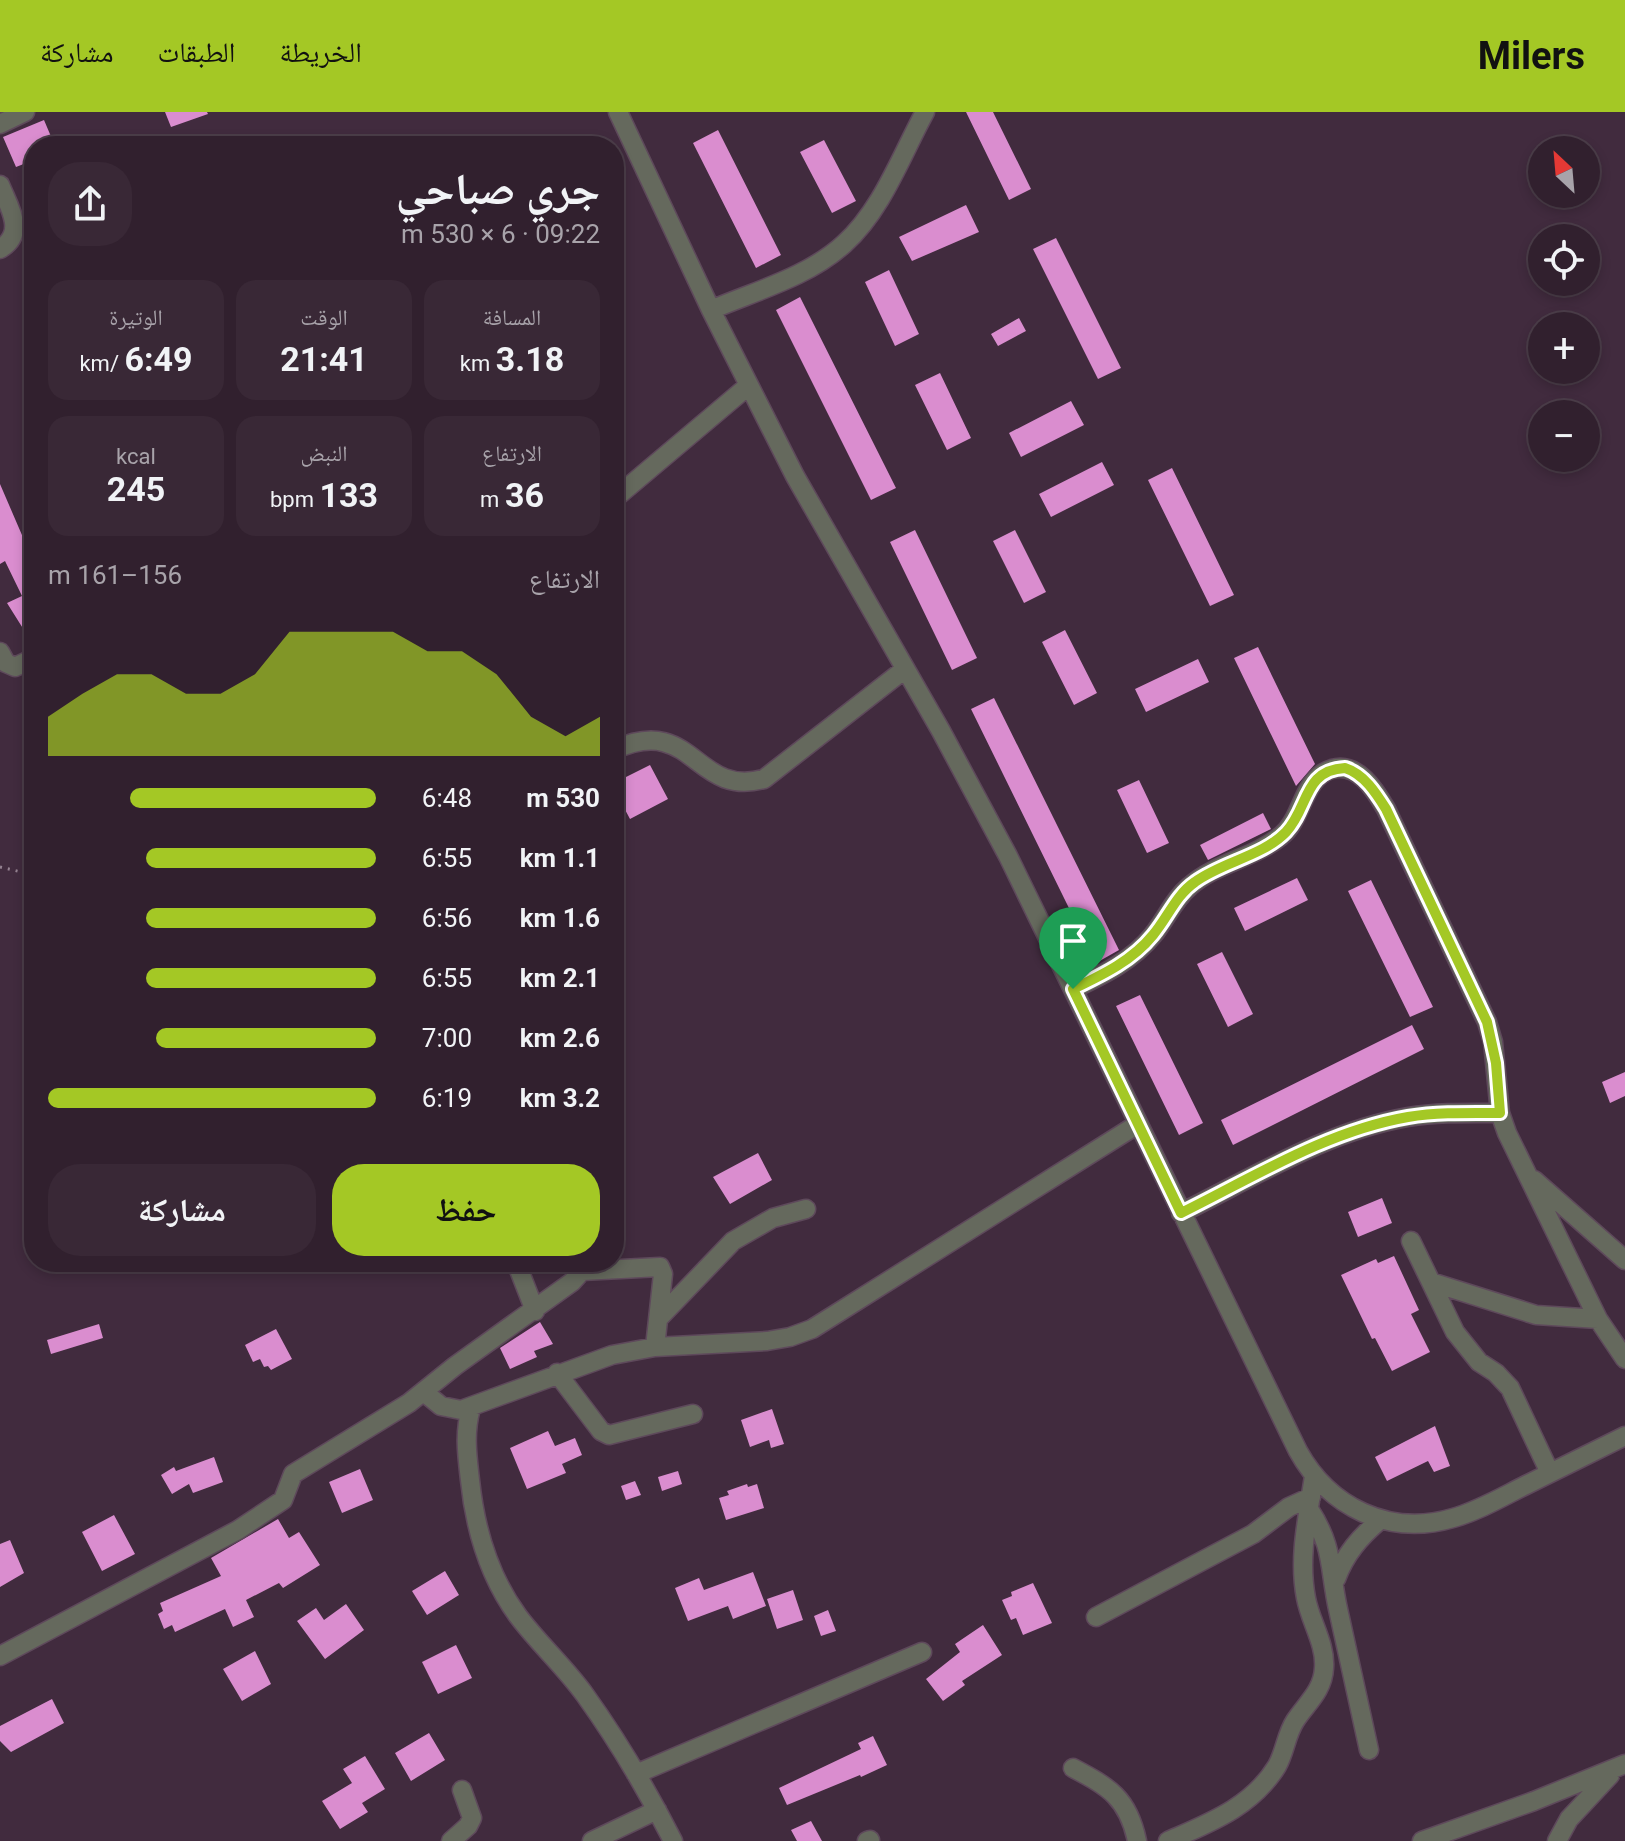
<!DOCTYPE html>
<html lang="ar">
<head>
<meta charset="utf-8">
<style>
	body { margin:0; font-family:Roboto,"Noto Naskh Arabic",sans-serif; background:#392836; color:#f1f3f6; direction:rtl; height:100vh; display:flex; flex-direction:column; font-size:30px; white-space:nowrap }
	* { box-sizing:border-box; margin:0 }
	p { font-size:26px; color:#a8a3aa }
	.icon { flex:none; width:44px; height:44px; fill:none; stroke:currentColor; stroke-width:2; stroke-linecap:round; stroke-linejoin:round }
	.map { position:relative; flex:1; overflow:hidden; direction:ltr }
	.drawer { position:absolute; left:24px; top:24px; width:600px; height:1136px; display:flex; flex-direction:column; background:#31202e; border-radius:32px; box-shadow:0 4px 12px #0003,0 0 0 2px #4c3e4a; direction:rtl }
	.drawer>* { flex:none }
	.needle { width:52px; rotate:334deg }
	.tools { position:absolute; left:1528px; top:24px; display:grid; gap:16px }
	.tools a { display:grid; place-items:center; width:72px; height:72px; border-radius:50%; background:#31202e; box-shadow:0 4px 12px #0003,0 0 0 2px #4c3e4a; font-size:40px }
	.pin { position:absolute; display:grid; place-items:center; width:68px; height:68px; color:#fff; margin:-82px -34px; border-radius:50% 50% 50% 0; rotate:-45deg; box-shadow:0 0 8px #0007 }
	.pin .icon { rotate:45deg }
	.round { display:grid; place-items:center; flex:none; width:84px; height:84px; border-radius:32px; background:#392836 }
	.head { display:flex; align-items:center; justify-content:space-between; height:136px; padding:0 24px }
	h1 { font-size:44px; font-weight:700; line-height:60px }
	.figures { display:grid; grid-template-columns:repeat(3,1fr); gap:12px; height:136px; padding:8px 24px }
	.figures div { display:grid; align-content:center; border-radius:20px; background:#392836; text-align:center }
	.figures b { font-size:34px; font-weight:700 }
	.figures small { font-size:22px; font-weight:400 }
	.figures p { font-size:22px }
	.chart { height:224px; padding:16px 24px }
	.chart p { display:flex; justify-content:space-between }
	.chart svg { width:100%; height:144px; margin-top:8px; fill:#a4c825; opacity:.7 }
	.action { display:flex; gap:16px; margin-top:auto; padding:16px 24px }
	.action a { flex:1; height:92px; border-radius:32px; background:#a4c825; color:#111; font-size:32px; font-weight:700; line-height:92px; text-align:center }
	.action a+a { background:#392836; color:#f1f3f6 }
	ul { padding:0 24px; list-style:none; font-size:26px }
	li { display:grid; grid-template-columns:128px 96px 1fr; align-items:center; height:60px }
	li i { height:20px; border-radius:10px; background:#a4c825 }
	header { display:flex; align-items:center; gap:48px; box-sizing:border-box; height:112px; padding:0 40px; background:#a4c825; color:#111 }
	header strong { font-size:38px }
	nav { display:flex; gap:44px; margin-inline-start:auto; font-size:28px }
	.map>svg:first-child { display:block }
</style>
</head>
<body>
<header>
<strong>Milers</strong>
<nav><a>الخريطة</a><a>الطبقات</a><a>مشاركة</a></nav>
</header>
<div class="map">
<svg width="1625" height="1729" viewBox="0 0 1625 1729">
	<rect width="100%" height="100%" fill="#412b3e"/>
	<!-- building -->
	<path fill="#da8dcf" d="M 165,0 L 207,0 L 208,2 L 171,15 Z
		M 966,0 L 993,0 L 1031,77 L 1009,88 Z
		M 44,8 L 55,34 L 34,34 L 34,48 L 16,55 L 3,25 Z
		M 718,18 L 781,143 L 756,156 L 693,31 Z
		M 824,28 L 856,89 L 832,101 L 800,40 Z
		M 966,93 L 979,120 L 912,149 L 899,125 Z
		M 1056,126 L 1121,256 L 1098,267 L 1033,137 Z
		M 889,158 L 919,222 L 895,234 L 865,170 Z
		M 800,185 L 896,376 L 871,388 L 776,198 Z
		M 1019,206 L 1026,219 L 998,234 L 991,222 Z
		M 940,261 L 971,326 L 947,338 L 915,273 Z
		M 1071,289 L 1084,313 L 1021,345 L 1009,321 Z
		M 1102,350 L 1114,373 L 1051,405 L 1039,382 Z
		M 1172,356 L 1234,483 L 1210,494 L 1148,368 Z
		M 0,372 L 34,451 L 34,534 L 7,491 L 22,484 L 5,449 L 0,452 Z
		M 915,418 L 977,546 L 952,558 L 890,430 Z
		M 1015,418 L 1046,480 L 1024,491 L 993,429 Z
		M 1065,518 L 1097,581 L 1074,593 L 1042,530 Z
		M 1258,535 L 1315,652 L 1296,674 L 1234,546 Z
		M 1198,547 L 1209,570 L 1146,600 L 1135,577 Z
		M 994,586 L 1119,838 L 1096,851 L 971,597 Z
		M 650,653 L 668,687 L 630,707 L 614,677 L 614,671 Z
		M 1139,668 L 1169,731 L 1147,741 L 1117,678 Z
		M 1263,701 L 1271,717 L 1208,748 L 1200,733 Z
		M 1297,766 L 1308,788 L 1245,819 L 1234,796 Z
		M 1371,768 L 1433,895 L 1410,905 L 1348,779 Z
		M 1222,840 L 1253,902 L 1228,915 L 1197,852 Z
		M 1140,883 L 1203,1011 L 1179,1023 L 1116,894 Z
		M 1412,913 L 1424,937 L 1233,1033 L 1221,1008 Z
		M 1625,960 L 1625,984 L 1610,991 L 1602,970 Z
		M 758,1041 L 772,1068 L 730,1092 L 713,1065 Z
		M 1382,1086 L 1392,1111 L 1358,1125 L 1348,1100 Z
		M 1394,1144 L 1419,1198 L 1411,1202 L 1430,1240 L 1392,1259 L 1375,1226 L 1372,1227 L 1341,1163 L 1376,1147 L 1378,1151 Z
		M 540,1210 L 553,1232 L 534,1239 L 537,1245 L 510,1257 L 500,1236 Z
		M 99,1212 L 103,1226 L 51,1242 L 47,1228 Z
		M 276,1217 L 292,1247 L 271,1258 L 268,1254 L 264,1255 L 260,1247 L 253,1250 L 245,1233 Z
		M 772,1297 L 784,1332 L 771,1336 L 769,1328 L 750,1335 L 741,1308 Z
		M 1435,1314 L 1450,1354 L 1434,1360 L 1428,1349 L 1387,1369 L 1375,1345 Z
		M 548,1319 L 555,1334 L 575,1326 L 582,1343 L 562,1352 L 566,1361 L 527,1377 L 510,1336 Z
		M 214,1345 L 223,1370 L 193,1381 L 189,1372 L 172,1382 L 161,1363 L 174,1355 L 176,1359 Z
		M 360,1357 L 373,1388 L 342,1401 L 329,1370 Z
		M 678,1359 L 682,1372 L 662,1379 L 658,1365 Z
		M 635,1369 L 641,1383 L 626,1388 L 621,1374 Z
		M 747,1372 L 748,1375 L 757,1372 L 764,1396 L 726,1408 L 719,1386 L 729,1383 L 727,1379 Z
		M 114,1403 L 135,1442 L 102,1459 L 82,1420 Z
		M 278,1407 L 289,1426 L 299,1420 L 320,1453 L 283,1476 L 279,1471 L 246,1488 L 254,1505 L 233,1515 L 225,1497 L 175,1520 L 172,1513 L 164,1517 L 158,1502 L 163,1499 L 160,1491 L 221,1464 L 211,1446 Z
		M 10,1428 L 24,1461 L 0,1475 L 0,1432 Z
		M 445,1459 L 459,1483 L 427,1503 L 412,1479 Z
		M 753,1460 L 766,1494 L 733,1507 L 728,1494 L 688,1509 L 675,1476 L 699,1466 L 704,1478 Z
		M 1033,1471 L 1052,1511 L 1023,1523 L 1016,1506 L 1011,1508 L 1002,1488 L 1012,1484 L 1011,1480 Z
		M 793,1478 L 803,1508 L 777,1517 L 767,1487 Z
		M 346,1492 L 364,1518 L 325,1547 L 297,1509 L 316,1496 L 324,1508 Z
		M 828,1498 L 836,1519 L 821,1524 L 814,1504 Z
		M 983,1513 L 1002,1543 L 962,1569 L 965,1573 L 943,1589 L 926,1567 L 960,1540 L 955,1532 Z
		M 456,1533 L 472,1566 L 438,1582 L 422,1550 Z
		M 255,1539 L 271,1572 L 242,1589 L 223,1557 Z
		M 52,1587 L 64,1611 L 11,1640 L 0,1629 L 0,1614 Z
		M 429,1621 L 445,1648 L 411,1669 L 395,1641 Z
		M 873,1624 L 887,1653 L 861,1665 L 860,1663 L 787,1693 L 779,1676 L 861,1637 L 858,1631 Z
		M 365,1644 L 385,1677 L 362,1691 L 368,1700 L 340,1717 L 322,1689 L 352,1671 L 343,1657 Z
		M 811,1709 L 822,1729 L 797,1729 L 791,1718 Z"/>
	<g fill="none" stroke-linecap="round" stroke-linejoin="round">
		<defs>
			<path id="street" d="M 618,0 L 711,198 L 795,364 L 941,619 L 1008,744 L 1298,1339 C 1329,1395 1389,1425 1453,1406 C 1478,1399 1502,1385 1526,1373 C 1559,1357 1592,1340 1625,1324
				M 0,12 L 25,0
				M 0,73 C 9,95 27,121 0,137
				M 711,198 C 755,179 808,165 844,132 C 882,98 901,44 925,0
				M 614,387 L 748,274
				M 0,540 L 6,551 L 15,555 L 34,546
				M 614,638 C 694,601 694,686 764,667 L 905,557
				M 1073,877 C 1102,863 1132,849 1153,823 C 1166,807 1174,787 1190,774 C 1216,751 1254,746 1281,724 C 1303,707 1302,666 1332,657 C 1358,650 1375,678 1386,697 L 1487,910 L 1493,930 L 1500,1001 L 1507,1021 L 1598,1207 L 1625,1247
				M 1534,1068 L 1625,1148
				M 1181,1101 C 1254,1065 1327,1019 1408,1005 C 1439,1000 1470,1001 1500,1001
				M 1411,1129 L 1455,1220 L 1479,1250 L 1496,1261 L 1510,1276 L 1550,1361
				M 516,1150 L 535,1199
				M 582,1159 L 660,1155 L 663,1162 L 655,1235
				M 1431,1170 L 1536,1203 L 1598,1207
				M 658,1207 L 733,1129 L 773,1106 L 806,1097
				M 557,1261 L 601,1319 L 609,1323 L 693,1302
				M 425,1281 L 441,1294 L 461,1298 L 612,1243 L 655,1235 L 767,1229 L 790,1225 L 812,1217 L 1138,1012
				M 471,1296 C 464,1321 467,1342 470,1368 C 475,1417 488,1463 518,1504 C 539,1532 565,1555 585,1583 C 618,1629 647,1678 673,1729
				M 1309,1397 C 1334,1435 1329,1456 1338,1497 C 1348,1544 1359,1591 1369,1638
				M 1336,1467 C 1345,1442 1360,1425 1380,1408
				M 1096,1505 L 1253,1422 L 1289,1395 L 1311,1385
				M 0,1544 L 238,1418 L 283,1388 L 293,1362 L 409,1291 L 455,1254 L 572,1170 L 582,1159 L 585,1150
				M 1073,1656 C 1109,1675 1128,1686 1137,1729
				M 636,1662 L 922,1540
				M 451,1729 L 468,1714 L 472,1706 L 462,1678
				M 592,1729 L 657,1698
				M 867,1729 L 870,1728
				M 1168,1729 C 1209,1711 1252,1695 1277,1654 C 1285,1640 1286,1623 1295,1609 C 1306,1592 1323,1579 1324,1556 C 1326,1532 1310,1509 1306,1486 C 1298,1445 1308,1404 1314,1364
				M 1422,1729 L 1534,1689 L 1625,1652
				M 1557,1729 L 1569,1707 L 1610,1663"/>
		</defs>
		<!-- street casing -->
		<use href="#street" stroke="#5e495b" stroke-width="21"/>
		<!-- path -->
		<path stroke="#958392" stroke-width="3" stroke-dasharray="2 6" stroke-linecap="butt" d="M 0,755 L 34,763"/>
		<!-- street -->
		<use href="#street" stroke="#65695d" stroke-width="18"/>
	</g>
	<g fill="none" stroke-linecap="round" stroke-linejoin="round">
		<defs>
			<path id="route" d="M 1345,656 C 1364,662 1376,681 1386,697 L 1487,910 L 1496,951 L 1500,1001 C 1470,1001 1439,1000 1408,1005 C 1327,1019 1254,1065 1181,1101 L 1073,877 C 1102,863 1132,849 1153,823 C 1168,805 1176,783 1195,770 C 1222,750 1263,744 1286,720 C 1309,696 1303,658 1345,656 Z"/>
		</defs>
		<!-- route casing -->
		<use href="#route" stroke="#fff" stroke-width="16"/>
		<!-- route -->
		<use href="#route" stroke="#a4c825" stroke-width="10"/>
	</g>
</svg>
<div class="tools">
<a><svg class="needle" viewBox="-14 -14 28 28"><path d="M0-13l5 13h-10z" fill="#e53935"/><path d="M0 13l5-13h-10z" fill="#a8a3aa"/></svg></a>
<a><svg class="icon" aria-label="locate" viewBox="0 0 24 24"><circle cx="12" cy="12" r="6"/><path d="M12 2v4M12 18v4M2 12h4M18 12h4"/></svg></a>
<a>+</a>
<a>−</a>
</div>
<div class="pin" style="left:1073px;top:877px;background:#1e9e55"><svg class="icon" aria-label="arrive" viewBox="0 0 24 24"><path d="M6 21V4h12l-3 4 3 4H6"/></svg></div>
<section class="drawer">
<div class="head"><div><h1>جري صباحي</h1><p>09:22 · 6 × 530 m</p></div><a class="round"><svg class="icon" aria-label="share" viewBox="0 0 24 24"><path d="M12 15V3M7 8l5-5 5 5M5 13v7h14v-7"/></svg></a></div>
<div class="figures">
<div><p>المسافة</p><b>3.18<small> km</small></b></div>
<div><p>الوقت</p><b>21:41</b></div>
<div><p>الوتيرة</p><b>6:49<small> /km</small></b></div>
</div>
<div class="figures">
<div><p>الارتفاع</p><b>36<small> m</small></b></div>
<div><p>النبض</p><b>133<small> bpm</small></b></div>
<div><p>kcal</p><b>245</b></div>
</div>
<div class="chart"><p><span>الارتفاع</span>156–161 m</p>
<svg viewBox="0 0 160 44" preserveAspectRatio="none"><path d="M0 44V32L10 25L20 19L30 19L40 25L50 25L60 19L70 6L80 6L90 6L100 6L110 12L120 12L130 19L140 32L150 38L160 32V44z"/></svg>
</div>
<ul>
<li><b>530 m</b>6:48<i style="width:75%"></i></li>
<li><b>1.1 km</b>6:55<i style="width:70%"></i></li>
<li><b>1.6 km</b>6:56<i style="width:70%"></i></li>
<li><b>2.1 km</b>6:55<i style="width:70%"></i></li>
<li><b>2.6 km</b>7:00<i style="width:67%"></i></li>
<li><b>3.2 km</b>6:19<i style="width:100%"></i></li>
</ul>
<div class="action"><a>حفظ</a><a>مشاركة</a></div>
</section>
</div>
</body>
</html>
